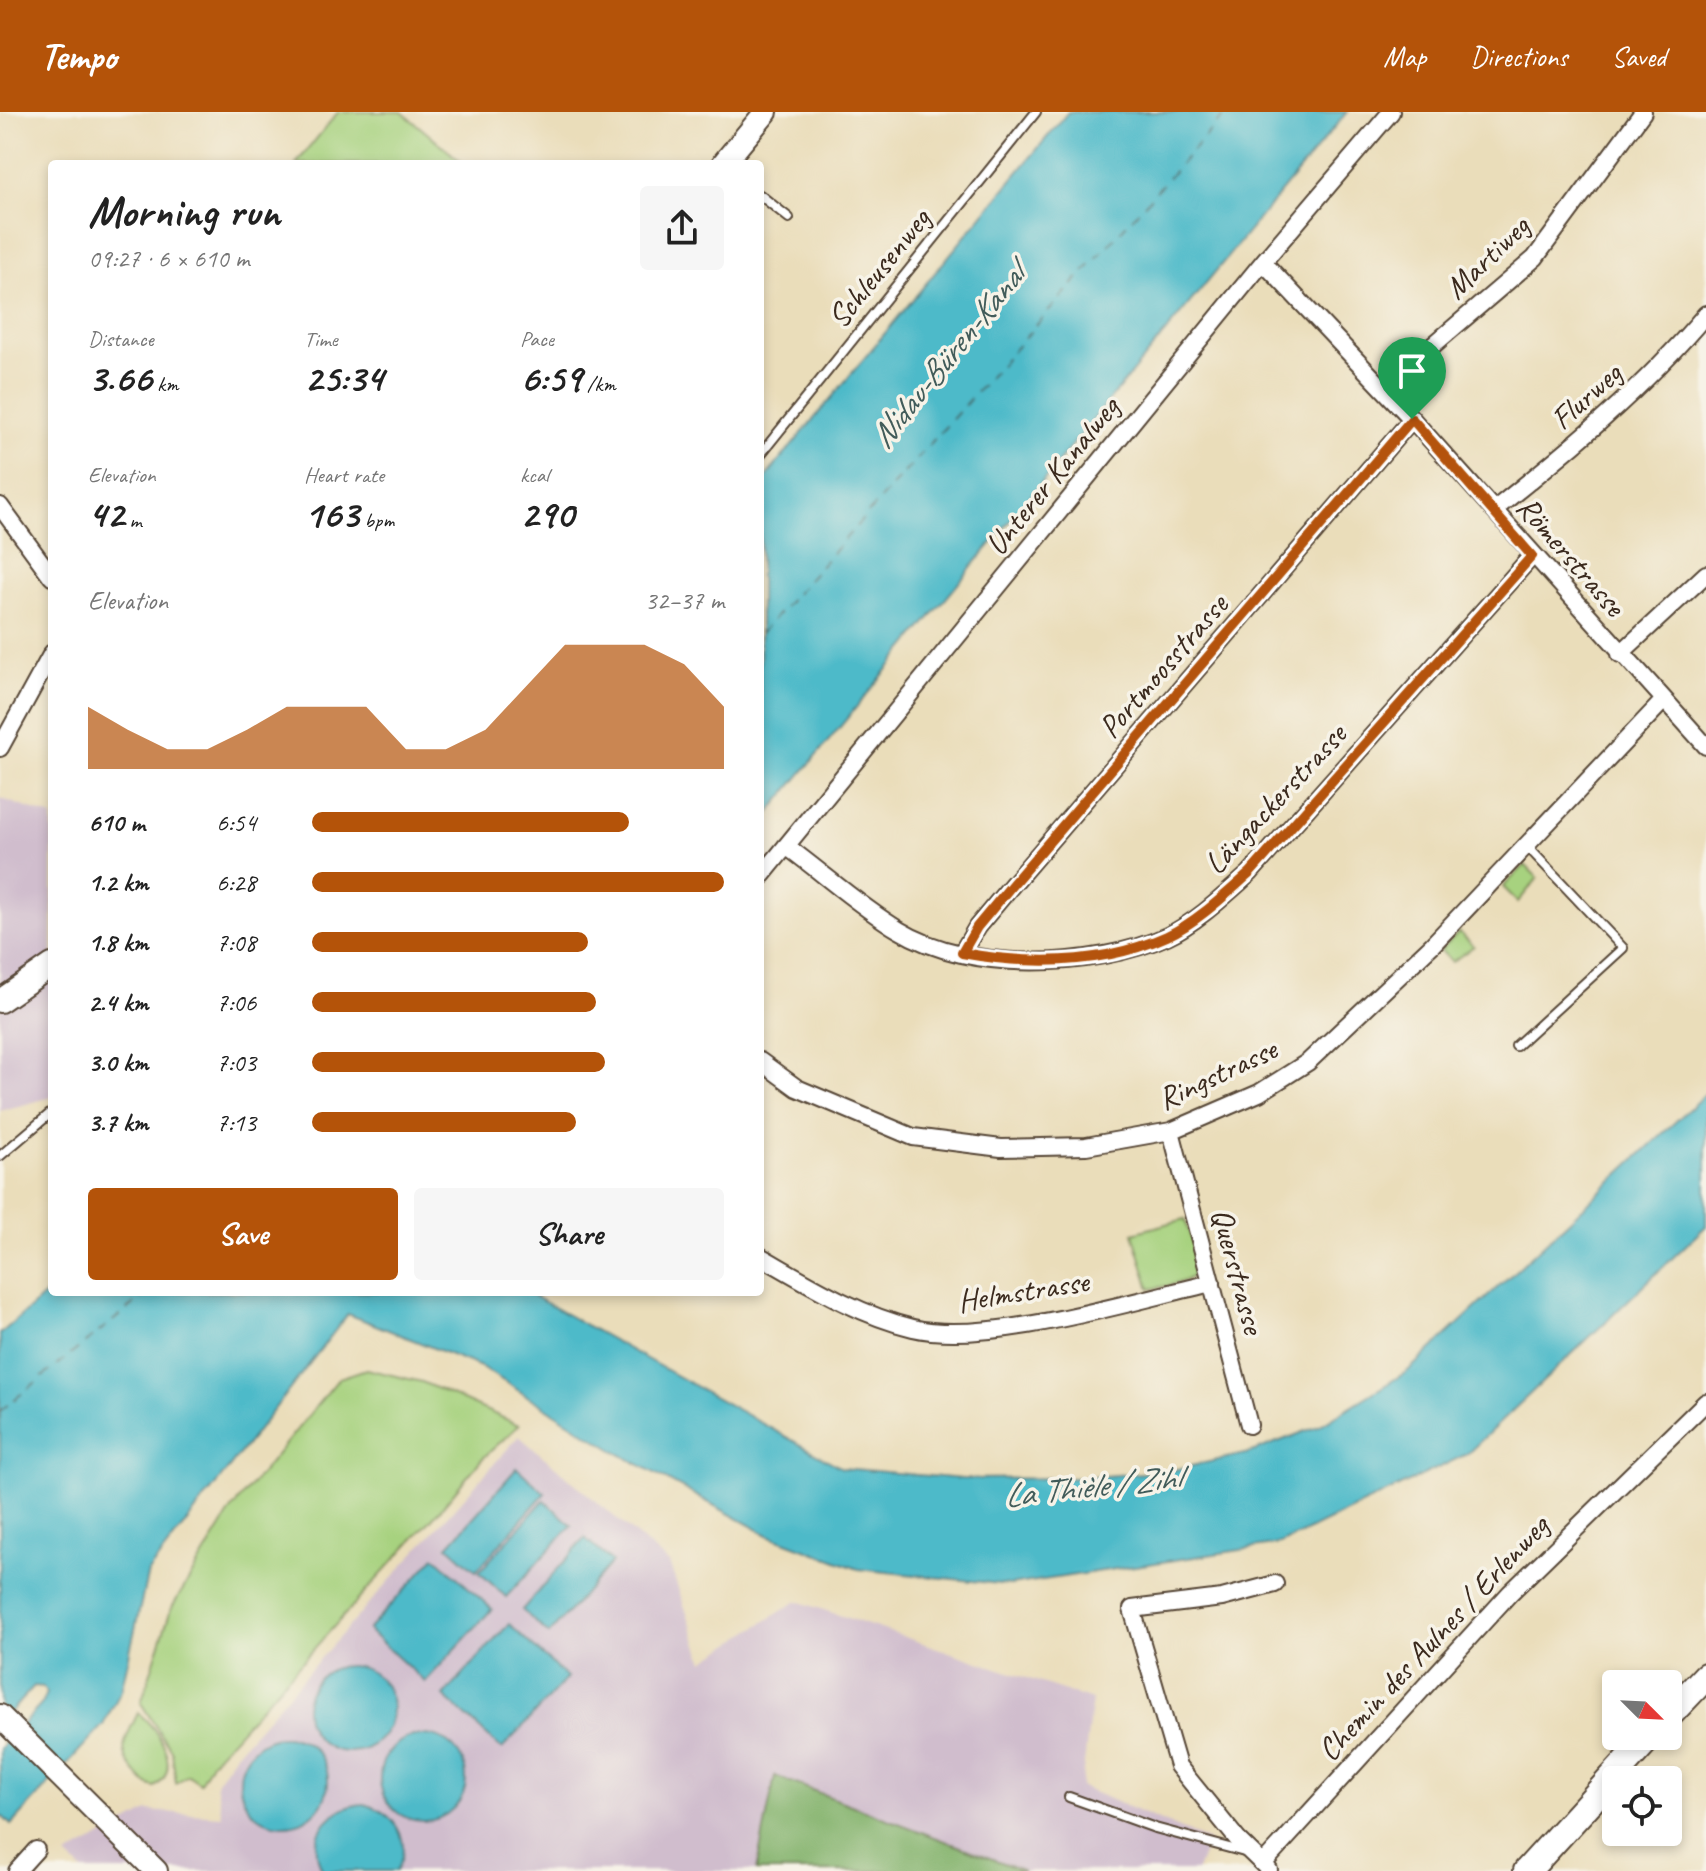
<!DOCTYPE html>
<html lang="en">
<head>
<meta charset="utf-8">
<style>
	body { margin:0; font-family:Caveat,sans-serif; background:#f6f6f6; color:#222; height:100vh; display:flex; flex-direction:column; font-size:30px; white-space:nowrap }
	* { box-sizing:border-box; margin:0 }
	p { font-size:26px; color:#767676 }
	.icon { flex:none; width:44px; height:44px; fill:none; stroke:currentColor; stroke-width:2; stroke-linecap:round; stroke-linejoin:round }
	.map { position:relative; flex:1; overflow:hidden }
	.drawer { position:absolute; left:48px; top:48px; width:716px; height:1136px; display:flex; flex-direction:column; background:#fff; border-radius:8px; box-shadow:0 4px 12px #0003 }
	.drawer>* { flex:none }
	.needle { width:52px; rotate:114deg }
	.fabs { position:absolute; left:1602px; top:1558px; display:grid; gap:16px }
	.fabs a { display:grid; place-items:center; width:80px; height:80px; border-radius:8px; background:#fff; box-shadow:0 4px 12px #0003; font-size:40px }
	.pin { position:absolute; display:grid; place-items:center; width:68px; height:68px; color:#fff; margin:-82px -34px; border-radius:50% 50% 50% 0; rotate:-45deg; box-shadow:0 0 8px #0007 }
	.pin .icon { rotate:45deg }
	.round { display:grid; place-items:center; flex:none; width:84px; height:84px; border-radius:8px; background:#f6f6f6 }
	.head { display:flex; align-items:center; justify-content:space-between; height:136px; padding:0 40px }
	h1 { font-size:44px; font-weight:700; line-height:60px }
	.figures { display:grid; grid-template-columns:repeat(3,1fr); gap:12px; height:136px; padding:8px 40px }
	.figures div { display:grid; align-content:center }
	.figures b { font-size:40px; font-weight:700 }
	.figures small { font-size:22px; font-weight:400 }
	.figures p { font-size:22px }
	.chart { height:224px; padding:16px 40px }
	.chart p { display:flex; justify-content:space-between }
	.chart svg { width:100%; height:144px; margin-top:8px; fill:#b45309; opacity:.7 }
	.action { display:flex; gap:16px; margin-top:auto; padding:16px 40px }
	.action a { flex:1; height:92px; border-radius:8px; background:#b45309; color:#fff; font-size:32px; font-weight:700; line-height:92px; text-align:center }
	.action a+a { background:#f6f6f6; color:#222 }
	ul { padding:0 40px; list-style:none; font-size:26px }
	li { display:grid; grid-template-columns:128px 96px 1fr; align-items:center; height:60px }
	li i { height:20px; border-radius:10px; background:#b45309 }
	header { display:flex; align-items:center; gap:48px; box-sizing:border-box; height:112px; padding:0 40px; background:#b45309; color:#fff }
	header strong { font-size:38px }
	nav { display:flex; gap:44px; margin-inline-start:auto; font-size:28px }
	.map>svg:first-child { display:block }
</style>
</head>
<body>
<header>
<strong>Tempo</strong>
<nav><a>Map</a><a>Directions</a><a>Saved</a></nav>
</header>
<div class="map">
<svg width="1706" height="1759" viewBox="0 0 1706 1759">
	<rect width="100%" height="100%" fill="#f7f3e8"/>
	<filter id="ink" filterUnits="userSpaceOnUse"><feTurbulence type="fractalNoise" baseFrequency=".0125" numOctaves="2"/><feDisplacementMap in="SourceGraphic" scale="16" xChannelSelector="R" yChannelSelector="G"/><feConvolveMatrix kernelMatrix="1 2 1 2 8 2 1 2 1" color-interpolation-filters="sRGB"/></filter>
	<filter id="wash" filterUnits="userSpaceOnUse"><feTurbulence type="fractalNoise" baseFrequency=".006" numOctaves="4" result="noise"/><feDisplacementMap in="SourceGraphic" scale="32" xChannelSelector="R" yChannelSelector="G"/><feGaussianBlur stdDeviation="1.8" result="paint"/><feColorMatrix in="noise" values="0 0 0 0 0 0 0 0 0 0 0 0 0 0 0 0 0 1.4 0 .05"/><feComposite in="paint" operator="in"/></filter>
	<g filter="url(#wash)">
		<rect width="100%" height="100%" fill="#eaddba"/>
		<!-- industrial -->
		<path fill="#d0bdcd" d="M 0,686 L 52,705 L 52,985 L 0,999 Z
			M 519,1324 L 669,1451 L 704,1549 L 797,1489 L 1092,1588 L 1081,1675 L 1208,1729 L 1197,1759 L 1024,1759 L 776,1664 L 756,1759 L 83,1759 L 67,1744 L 148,1699 L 222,1704 L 216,1671 L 234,1643 Z"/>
		<!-- green -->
		<path fill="#a7d27f" stroke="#717e4e" stroke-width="2" d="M 338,0 L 402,0 L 464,52 L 296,52 Z
			M 1525,753 L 1538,766 L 1518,790 L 1503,775 Z
			M 1459,820 L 1474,834 L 1452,850 L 1440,838 Z
			M 1185,1107 C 1200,1159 1211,1167 1150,1177 L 1133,1121 Z
			M 366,1257 L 422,1270 L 519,1313 L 481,1348 L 438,1400 L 211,1650 L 200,1671 L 188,1663 L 176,1671 L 172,1640 L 141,1591 L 171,1497 L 232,1397 L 339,1266 Z
			M 138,1601 C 158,1616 183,1656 155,1675 C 144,1672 142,1668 135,1660 C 115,1637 127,1625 138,1601 Z"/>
		<!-- forest -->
		<path fill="#85b46e" stroke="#606f46" stroke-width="2" d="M 775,1664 L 1024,1759 L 756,1759 Z"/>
		<!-- water -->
		<path fill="#4ebac9" stroke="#447274" stroke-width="2" d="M 1068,0 L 1347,0 L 760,712 L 760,372 Z
			M 1706,981 L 1706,1114 L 1467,1342 L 1280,1432 L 1010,1473 L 858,1457 L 768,1423 L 618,1341 L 481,1255 L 348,1202 L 148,1460 L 121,1579 L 103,1613 L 11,1713 L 0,1702 L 0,1636 L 41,1593 L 46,1581 L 43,1575 L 34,1574 L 0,1611 L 0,1222 L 52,1177 L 52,1180 L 526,1180 L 842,1356 L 962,1367 L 1078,1366 L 1169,1359 L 1249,1341 L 1319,1314 L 1408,1259 Z
			M 517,1356 L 545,1381 L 476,1459 L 448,1434 Z
			M 544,1388 L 572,1413 L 506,1485 L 479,1460 Z
			M 585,1426 L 612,1450 L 549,1522 L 522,1498 Z
			M 435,1445 L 492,1497 L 425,1570 L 368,1518 Z
			M 509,1512 L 567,1566 L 502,1637 L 444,1584 Z
			M306 1597a43 43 0 1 1 86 0a43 43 0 1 1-86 0Z
			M380 1666a43 43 0 1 1 86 0a43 43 0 1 1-86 0Z
			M240 1669a44 44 0 1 1 88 0a44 44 0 1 1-88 0Z
			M 364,1692 C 394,1700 414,1728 396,1759 L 323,1759 C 305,1725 328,1695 364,1692 Z"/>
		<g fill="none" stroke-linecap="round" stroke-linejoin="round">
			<!-- ferry -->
			<path stroke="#425c5a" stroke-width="2" stroke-dasharray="10 8" stroke-linecap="butt" d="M 760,522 L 1227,0
				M 0,1299 L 149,1180"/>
		</g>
	</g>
	<g filter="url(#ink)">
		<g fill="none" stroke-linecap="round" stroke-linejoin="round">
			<defs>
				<path id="service" d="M 760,83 L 789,106
					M 760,343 L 1036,0
					M 1516,934 L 1623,836 L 1526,733
					M 0,1044 L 52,1000
					M 1069,1685 L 1155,1716 L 1248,1741"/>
				<path id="minor" d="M 1263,150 L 1412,307 L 1706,634
					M 1383,276 L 1535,146 L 1643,0
					M 0,394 L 52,465
					M 1494,398 C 1570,337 1643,277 1706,202
					M 1620,542 L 1706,462
					M 0,636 L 52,541
					M 786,734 C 823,761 859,794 899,818 C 969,861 1094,857 1167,824 C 1197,810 1225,783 1250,761 L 1532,444
					M 760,766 L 1263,150 L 1391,0
					M 962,841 L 977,815 L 1012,773 L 1412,307
					M 760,949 L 797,976 L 913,1025 L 1001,1036 L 1086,1034 L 1171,1019 L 1259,981 L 1308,950 L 1432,833 L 1663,589
					M 1171,1019 L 1249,1313
					M 760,1144 C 809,1172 858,1203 913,1216 C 988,1234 1135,1188 1212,1171
					M 1263,1752 L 1510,1481 L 1706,1290
					M 1269,1758 L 1238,1728 L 1178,1654 L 1132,1497 L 1222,1486 L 1275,1472
					M 17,1759 L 36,1738"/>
				<path id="secondary" d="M 723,52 L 766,0
					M 0,889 L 52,853
					M 0,1604 L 156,1759"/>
				<path id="trunk" d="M 1668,1604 L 1706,1564
					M 1527,1759 L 1650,1624"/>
			</defs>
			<!-- service casing -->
			<use href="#service" stroke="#554535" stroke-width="12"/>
			<!-- minor casing -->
			<use href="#minor" stroke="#554535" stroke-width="20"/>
			<!-- secondary casing -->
			<use href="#secondary" stroke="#554535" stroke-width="26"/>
			<!-- trunk casing -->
			<use href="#trunk" stroke="#554535" stroke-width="30"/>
			<!-- service -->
			<use href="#service" stroke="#fff" stroke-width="8"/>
			<!-- minor -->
			<use href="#minor" stroke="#fff" stroke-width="16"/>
			<!-- secondary -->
			<use href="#secondary" stroke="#fff" stroke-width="22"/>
			<!-- trunk -->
			<use href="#trunk" stroke="#fff" stroke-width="26"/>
		</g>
	</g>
	<g fill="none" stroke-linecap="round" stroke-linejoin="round" filter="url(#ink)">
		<defs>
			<path id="route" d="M 1412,307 L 1532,444 L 1250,761 C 1225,783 1197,810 1167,824 C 1103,853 1029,853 962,841 L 977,815 L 1012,773 Z"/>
		</defs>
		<!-- route casing -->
		<use href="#route" stroke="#fff" stroke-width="16"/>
		<!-- route -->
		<use href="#route" stroke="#b45309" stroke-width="10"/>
	</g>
	<g text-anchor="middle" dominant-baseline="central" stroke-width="7" stroke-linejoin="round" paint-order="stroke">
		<!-- street labels -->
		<g font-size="32" fill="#3b2a1e" stroke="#f7f3e8">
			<text transform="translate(1487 145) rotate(-44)">Martiweg</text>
			<text transform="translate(879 156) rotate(-51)">Schleusenweg</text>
			<text transform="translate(1586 284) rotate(-42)">Flurweg</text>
			<text transform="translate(1052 364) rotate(-51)">Unterer Kanalweg</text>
			<text transform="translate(1571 444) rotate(49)">Römerstrasse</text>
			<text transform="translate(1163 554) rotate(-49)">Portmoosstrasse</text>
			<text transform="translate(1275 687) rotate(-47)">Längackerstrasse</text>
			<text transform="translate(1217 962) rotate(-25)">Ringstrasse</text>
			<text transform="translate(1238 1159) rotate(75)">Querstrasse</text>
			<text transform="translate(1023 1179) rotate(-9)">Helmstrasse</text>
			<text transform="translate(1433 1526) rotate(-47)">Chemin des Aulnes / Erlenweg</text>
		</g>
		<!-- water labels -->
		<g font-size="34" font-style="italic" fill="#425c5a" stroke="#f7f3e8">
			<text transform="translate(947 244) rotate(-51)">Nidau-Büren-Kanal</text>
			<text transform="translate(1092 1374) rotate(-6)">La Thièle / Zihl</text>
		</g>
	</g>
</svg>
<div class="fabs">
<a><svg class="needle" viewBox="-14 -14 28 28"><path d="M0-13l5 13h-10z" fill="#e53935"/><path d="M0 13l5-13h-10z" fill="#767676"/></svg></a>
<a><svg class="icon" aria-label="locate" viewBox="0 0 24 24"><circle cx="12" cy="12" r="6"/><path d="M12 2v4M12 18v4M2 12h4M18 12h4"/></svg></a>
</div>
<div class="pin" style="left:1412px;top:307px;background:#1e9e55"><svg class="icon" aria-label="arrive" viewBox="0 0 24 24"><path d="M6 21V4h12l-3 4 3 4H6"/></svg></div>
<section class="drawer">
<div class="head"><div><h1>Morning run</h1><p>09:27 · 6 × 610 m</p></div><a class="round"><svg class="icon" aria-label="share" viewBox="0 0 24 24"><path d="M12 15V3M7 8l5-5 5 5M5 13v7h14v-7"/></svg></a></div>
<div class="figures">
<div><p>Distance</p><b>3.66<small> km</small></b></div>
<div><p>Time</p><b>25:34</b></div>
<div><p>Pace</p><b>6:59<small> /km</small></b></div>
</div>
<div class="figures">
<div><p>Elevation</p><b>42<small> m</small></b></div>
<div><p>Heart rate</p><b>163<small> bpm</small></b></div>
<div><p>kcal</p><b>290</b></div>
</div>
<div class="chart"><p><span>Elevation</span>32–37 m</p>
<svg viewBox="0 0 160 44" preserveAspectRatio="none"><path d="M0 44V25L10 32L20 38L30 38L40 32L50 25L60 25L70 25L80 38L90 38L100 32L110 19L120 6L130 6L140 6L150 12L160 25V44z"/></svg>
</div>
<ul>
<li><b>610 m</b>6:54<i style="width:77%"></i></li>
<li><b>1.2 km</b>6:28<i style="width:100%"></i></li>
<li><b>1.8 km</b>7:08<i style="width:67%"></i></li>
<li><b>2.4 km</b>7:06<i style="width:69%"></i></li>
<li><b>3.0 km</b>7:03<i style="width:71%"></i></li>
<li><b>3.7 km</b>7:13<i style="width:64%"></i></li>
</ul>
<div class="action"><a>Save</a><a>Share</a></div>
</section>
</div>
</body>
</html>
